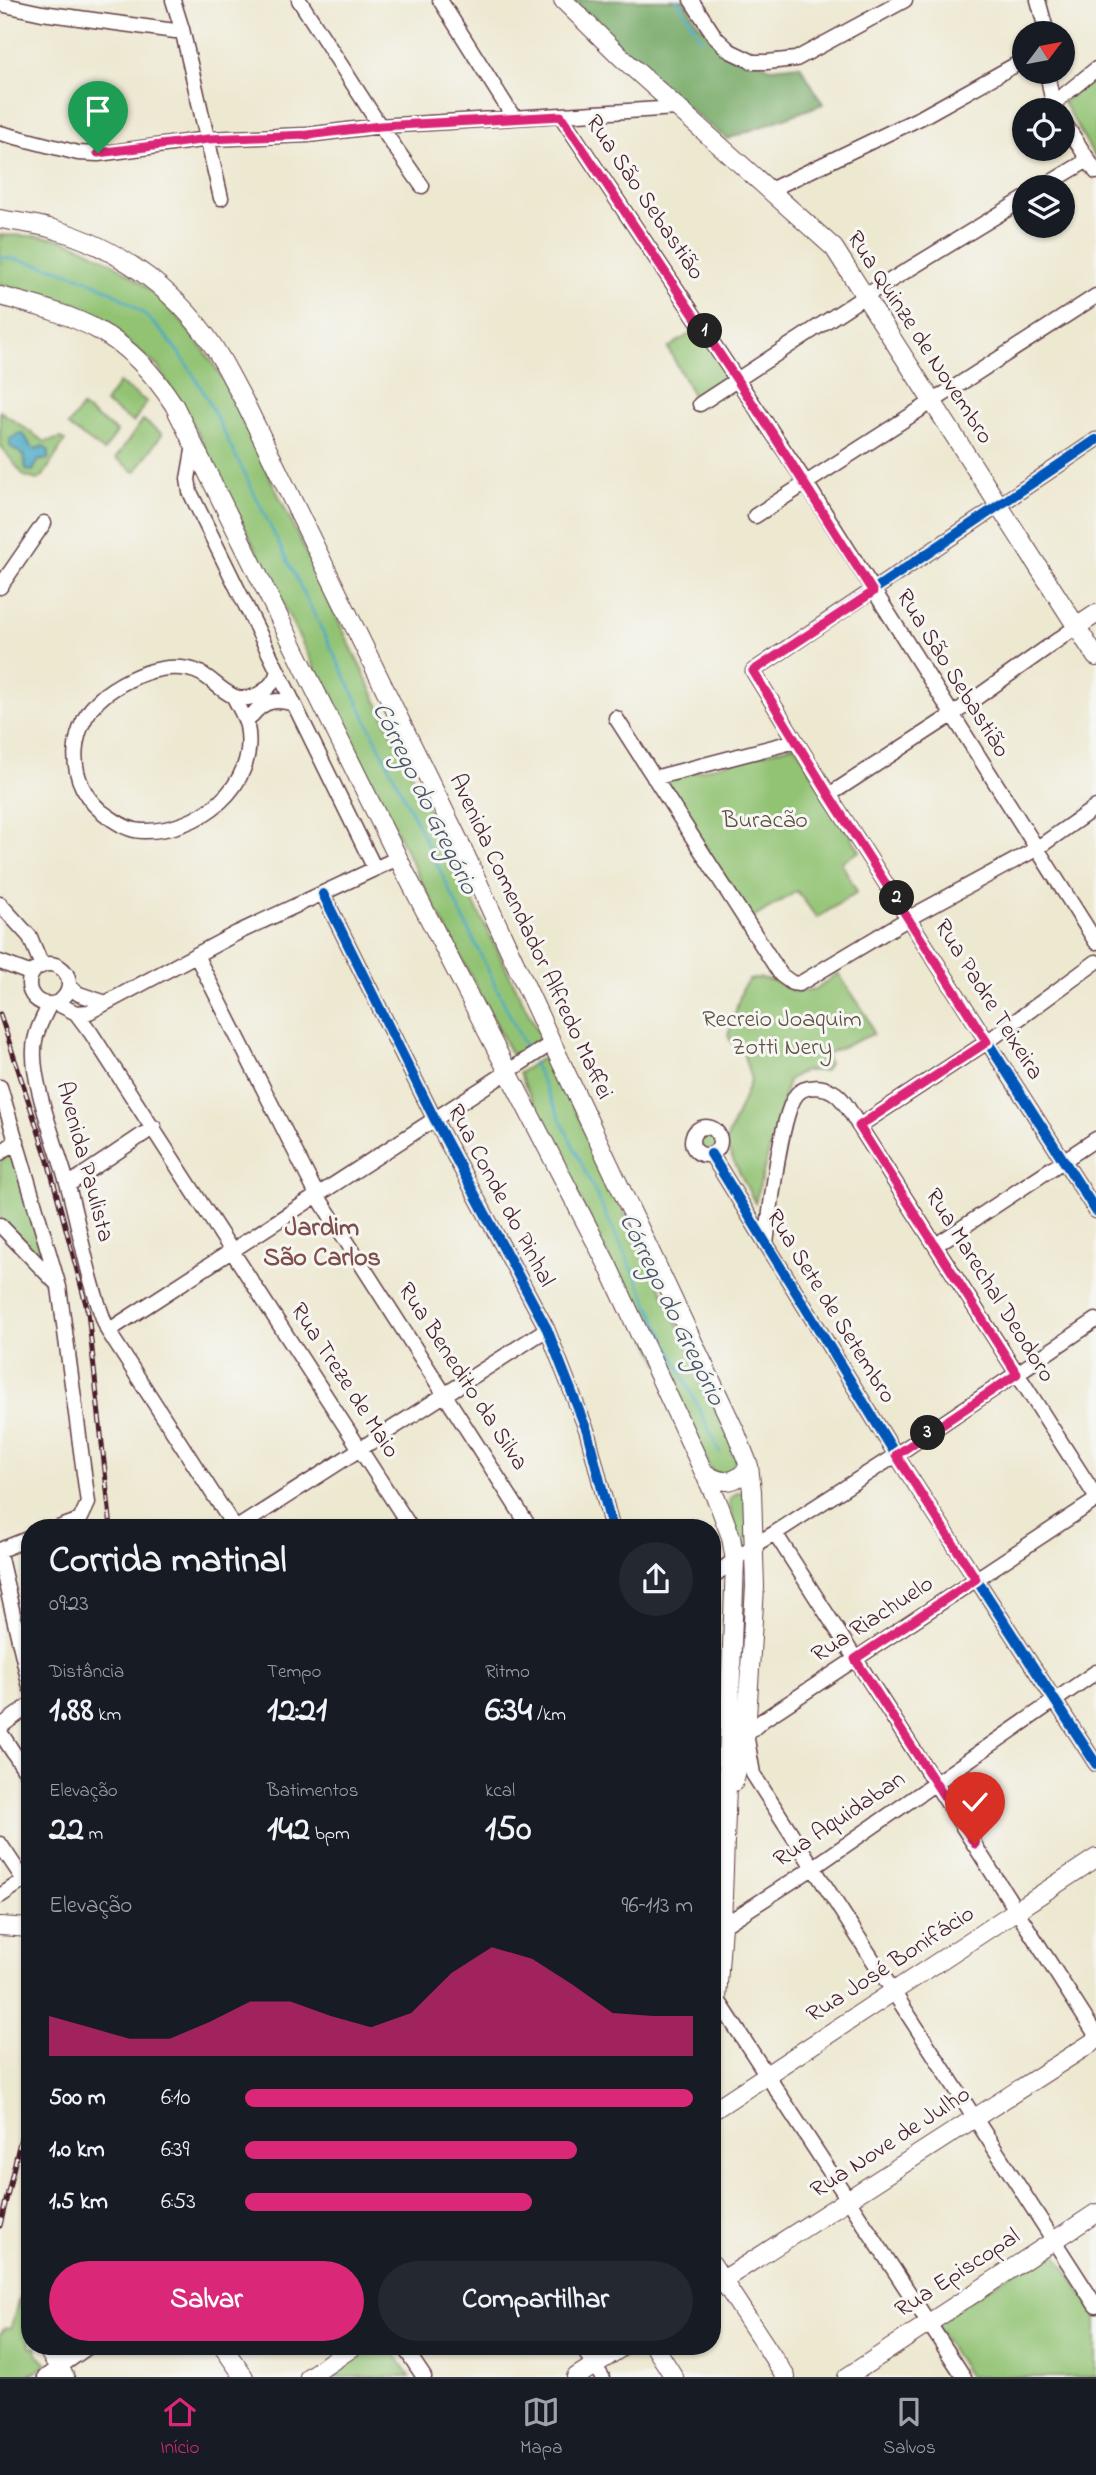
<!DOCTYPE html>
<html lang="pt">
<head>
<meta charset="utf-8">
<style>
	body { margin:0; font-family:"Indie Flower",sans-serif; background:#242831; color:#f1f3f6; height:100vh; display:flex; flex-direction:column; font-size:26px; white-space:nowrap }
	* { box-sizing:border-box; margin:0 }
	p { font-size:23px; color:#9ea1a6 }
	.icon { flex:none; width:38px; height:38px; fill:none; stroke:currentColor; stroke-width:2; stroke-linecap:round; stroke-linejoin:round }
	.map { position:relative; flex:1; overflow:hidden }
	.sheet { position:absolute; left:21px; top:1519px; width:700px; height:836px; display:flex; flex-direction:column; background:#171b24; border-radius:28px; box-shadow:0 2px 5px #0004 }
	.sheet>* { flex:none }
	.needle { width:46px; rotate:58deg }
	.controls { position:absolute; left:1012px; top:21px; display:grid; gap:14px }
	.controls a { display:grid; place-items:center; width:63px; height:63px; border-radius:50%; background:#171b24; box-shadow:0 2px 5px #0004; font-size:35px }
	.pin { position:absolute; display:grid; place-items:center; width:60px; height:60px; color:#fff; margin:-72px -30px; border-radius:50% 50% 50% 0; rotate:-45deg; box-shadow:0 0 7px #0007 }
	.pin .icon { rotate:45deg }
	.km { position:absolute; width:35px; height:35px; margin:-18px; border-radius:50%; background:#222; color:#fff; font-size:19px; line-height:35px; text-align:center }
	.round { display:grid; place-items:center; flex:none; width:74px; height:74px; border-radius:37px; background:#242831 }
	.head { display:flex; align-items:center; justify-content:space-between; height:119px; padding:0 28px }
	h1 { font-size:38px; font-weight:800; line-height:52px }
	.stats { display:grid; grid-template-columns:repeat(3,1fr); gap:10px; height:119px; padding:7px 28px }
	.stats div { display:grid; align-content:center }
	.stats b { font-size:35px; font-weight:800 }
	.stats small { font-size:19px; font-weight:400 }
	.stats p { font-size:19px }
	.chart { height:196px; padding:14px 28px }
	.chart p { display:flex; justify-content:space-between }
	.chart svg { width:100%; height:126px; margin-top:7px; fill:#db2777; opacity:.7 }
	.action { display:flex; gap:14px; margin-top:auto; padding:14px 28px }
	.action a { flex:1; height:80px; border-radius:42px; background:#db2777; color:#fff; font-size:28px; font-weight:800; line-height:80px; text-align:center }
	.action a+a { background:#242831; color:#f1f3f6 }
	ul { padding:0 28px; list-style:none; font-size:23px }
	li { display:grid; grid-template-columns:112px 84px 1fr; align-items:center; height:52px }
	li i { height:18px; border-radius:9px; background:#db2777 }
	.dock { display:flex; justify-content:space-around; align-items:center; height:98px; border-top:2px solid #363941; background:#171b24; font-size:19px; color:#9ea1a6 }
	.dock a { display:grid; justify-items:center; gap:4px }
	.dock .selected { color:#db2777 }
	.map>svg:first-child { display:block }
</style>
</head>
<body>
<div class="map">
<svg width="1096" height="2377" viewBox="0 0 1096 2377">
	<rect width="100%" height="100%" fill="#f6f6f2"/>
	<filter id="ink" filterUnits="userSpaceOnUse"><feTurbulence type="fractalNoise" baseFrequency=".0143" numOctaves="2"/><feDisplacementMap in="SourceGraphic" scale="14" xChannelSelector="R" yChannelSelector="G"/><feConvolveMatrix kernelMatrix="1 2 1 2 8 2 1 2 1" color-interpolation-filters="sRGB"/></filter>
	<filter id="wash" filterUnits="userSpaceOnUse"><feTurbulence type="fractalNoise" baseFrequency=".00686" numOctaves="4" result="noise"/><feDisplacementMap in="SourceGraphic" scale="28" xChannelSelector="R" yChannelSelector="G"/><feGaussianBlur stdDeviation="1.57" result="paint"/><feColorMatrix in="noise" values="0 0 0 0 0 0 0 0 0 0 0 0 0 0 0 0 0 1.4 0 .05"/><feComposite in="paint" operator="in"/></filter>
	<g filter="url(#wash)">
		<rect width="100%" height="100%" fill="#ede8d0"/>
		<!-- green -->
		<path fill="#92c373" stroke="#6e714f" stroke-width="2" d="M 1096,72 L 1096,159 L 1063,102 Z
			M 0,235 C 19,236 41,235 59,239 C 76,243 93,252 108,261 C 160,290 195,332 225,383 L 458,871 L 543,1042 L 514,1059 L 416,871 L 197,432 L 158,367 L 95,314 L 77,304 L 0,285 Z
			M 699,328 L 729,376 L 696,401 L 668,348 Z
			M 119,383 L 147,402 L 133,422 L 105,403 Z
			M 82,407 L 117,432 L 104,451 L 68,426 Z
			M 0,411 L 45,442 L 61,438 L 65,441 L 43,476 L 37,480 L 24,476 L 0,445 Z
			M 143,420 L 162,434 L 135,472 L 116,458 Z
			M 795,745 L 860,851 L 841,862 L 857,892 L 817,918 L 797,891 L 751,919 L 660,781 Z
			M 838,973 L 867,1016 L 873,1034 L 826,1054 L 829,1064 L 824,1071 L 804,1071 L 788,1080 L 755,1203 L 725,1144 L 751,1080 L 742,1049 L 736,1048 L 728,1036 L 743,987 L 749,980 L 761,978 L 774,981 L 794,992 L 817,989 Z
			M 548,1054 L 743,1459 L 735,1475 L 713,1473 L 519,1073 Z
			M694 1141a12 12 0 1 1 24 0a12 12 0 1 1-24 0Z
			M 12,1152 L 15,1153 L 45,1260 L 40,1260 L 0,1218 L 0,1161 Z
			M 738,1492 L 746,1493 L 748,1543 L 744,1548 L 740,1545 L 729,1504 L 730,1498 Z
			M 743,1579 L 747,1579 L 742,1722 L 738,1721 Z
			M 1052,2247 L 1096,2315 L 1096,2377 L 969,2377 L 934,2323 Z
			M 30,2286 L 30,2347 L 36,2347 L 37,2355 L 47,2363 C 35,2377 21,2377 0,2377 L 0,2335 L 5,2328 L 11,2327 L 18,2302 Z
			M 370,2347 L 390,2347 L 410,2377 L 325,2377 Z"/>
		<!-- forest -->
		<path fill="#75a965" stroke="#606448" stroke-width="2" d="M 572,0 L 684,0 L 698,24 L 770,68 L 800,65 L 823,104 L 727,139 L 676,99 Z"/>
		<!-- water -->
		<path fill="#44a7c4" stroke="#476378" stroke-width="2" d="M 20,433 L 25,436 L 31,447 L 36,449 L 43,446 L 49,451 L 48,459 L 38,461 L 33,471 L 26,470 L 24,456 L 10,446 L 10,439 Z"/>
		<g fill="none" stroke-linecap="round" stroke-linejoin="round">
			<!-- stream -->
			<path stroke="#44a7c4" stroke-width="2.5" d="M 677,0 L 702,40
				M 0,257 C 55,265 108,281 149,319 C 186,353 208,399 229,443 C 247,478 264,513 281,548 C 365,715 447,884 528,1053
				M 533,1062 L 720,1453"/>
		</g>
	</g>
	<g filter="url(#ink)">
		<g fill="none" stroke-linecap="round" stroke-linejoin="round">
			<defs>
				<path id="minor" d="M 173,0 L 182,29 L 221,198
					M 299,0 L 380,126 L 422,186
					M 440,0 L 514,118
					M 691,0 L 716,38 L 730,51 L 753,62 L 767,62 L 796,59 L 905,0
					M 1038,0 L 1047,33
					M 0,4 L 42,13 L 175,31 L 182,29
					M 1047,72 L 1053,104 L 1057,110
					M 1053,104 L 1096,69
					M 561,116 L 806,483 L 1096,942
					M 1062,119 L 1096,172
					M 0,133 L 78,153 L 98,154 L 208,139 L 307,135 L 380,126 L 677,108
					M 1043,187 L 1088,160
					M 770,190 L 922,117 L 1024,60
					M 700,404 L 865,296 L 1024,199
					M 1096,440 L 753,671 L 829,795 L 1096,1211
					M 194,445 L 188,479 L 190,492 L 375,869
					M 755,516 L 1096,296
					M 0,587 L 44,523
					M 234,697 C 238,706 245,716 247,726 C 259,787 198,832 143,831 C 130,831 119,824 109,817 C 61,786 66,718 113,689 C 135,675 161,664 188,669 C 207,672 216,688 233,696 C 251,704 273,689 278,671
					M 616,718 L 781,975 L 792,983 L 799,984 L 909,918 L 1036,849 L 1096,807
					M 246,723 C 259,704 271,696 294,704
					M 654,778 L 796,741
					M 829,795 L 952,715 L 1076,627
					M 323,894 L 435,1120 L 547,1329 L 587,1431 L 612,1528
					M 0,904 L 30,937 L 42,966
					M 196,955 L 317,1195 L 530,1528
					M 0,962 L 32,974
					M29 984a20 20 0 1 1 40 0a20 20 0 1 1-40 0Z
					M 69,987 L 79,994 L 106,1003
					M 56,1003 L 76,1013 L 91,1033 L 411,1528
					M 50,1004 C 43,1018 34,1034 34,1050 C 32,1086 58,1149 68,1186 C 81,1234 89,1285 108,1331 L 235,1528
					M 76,1013 L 89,1012 L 237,933 L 398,858
					M 0,1087 L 59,1287 L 88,1503 L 80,1520 L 58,1528
					M 859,1126 L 987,1042 L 1096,962
					M692 1141a14 14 0 1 1 28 0a14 14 0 1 1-28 0Z
					M 0,1153 L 17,1141
					M 711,1154 L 896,1455 L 1096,1764
					M 68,1185 L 154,1127
					M 0,1225 L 56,1283
					M 766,1244 C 770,1214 780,1114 797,1094 C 805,1085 823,1086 833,1092 C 844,1098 852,1115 859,1126 L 1096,1497
					M 936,1245 L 1096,1139
					M 108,1331 L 552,1043
					M 237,1528 L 547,1329
					M 775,1533 L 1096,2035
					M 0,1550 L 30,1538
					M 0,1558 L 30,1687
					M 712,1577 L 754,1545 L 775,1533 L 896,1455 L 1096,1320
					M 712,1707 L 716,1713 L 736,1727
					M 0,1727 L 30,1705
					M 0,1732 L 30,1778
					M 747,1739 L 753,1774 L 1096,2306
					M 712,1761 L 728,1751 L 763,1720 L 1096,1500
					M 0,1844 L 24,1880
					M 0,1896 L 30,1876
					M 712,1933 L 814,1867 L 1096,1672
					M 712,1991 L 964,2377
					M 404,2347 L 424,2377
					M 582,2347 L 602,2377
					M 45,2377 L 88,2347"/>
				<path id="major" d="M 563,0 L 622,58 L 834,248 L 1096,657
					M 0,219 C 17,222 36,224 53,229 C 121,248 184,296 220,357 C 228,370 235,385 243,399 L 460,843 L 552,1043 L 736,1433 L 749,1466 L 752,1491 L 755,1587 L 746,1734 L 734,1782
					M 0,296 C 81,317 127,332 174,405 L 405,872 L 608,1266 L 719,1505 L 731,1537 L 735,1561 L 722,1925 L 717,1999 L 712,2008
					M 1076,627 L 1096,614
					M 705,1473 C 722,1485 737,1484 749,1466
					M 0,1926 L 30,1928
					M 712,2111 L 1096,1858
					M 712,2264 L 786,2377
					M 712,2287 L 1096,2040
					M 46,2347 L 65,2377
					M 223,2347 L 244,2377
					M 655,2347 L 674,2377
					M 309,2377 L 353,2347
					M 576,2377 L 622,2347
					M 847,2377 L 1096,2213"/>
			</defs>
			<!-- minor casing -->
			<use href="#minor" stroke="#623d44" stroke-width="17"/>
			<!-- major casing -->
			<use href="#major" stroke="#623d44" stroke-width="20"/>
			<!-- minor -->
			<use href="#minor" stroke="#fff" stroke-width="14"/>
			<!-- major -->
			<use href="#major" stroke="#fff" stroke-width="18"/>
			<defs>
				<path id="rail" d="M 0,1014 L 48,1161 L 88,1312 L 111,1528
					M 0,2226 L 30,2099"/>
			</defs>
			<!-- rail casing -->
			<use href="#rail" stroke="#4a1f2b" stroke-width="5"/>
			<!-- rail -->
			<use href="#rail" stroke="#f6f6f2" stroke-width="2.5" stroke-dasharray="8" stroke-linecap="butt"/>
			<defs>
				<path id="cycleway" d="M 1096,440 L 753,671 L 829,795 L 1096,1211
					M 323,894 L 435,1120 L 547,1329 L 587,1431 L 612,1528
					M 711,1154 L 896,1455 L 1096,1764"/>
			</defs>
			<!-- cycleway casing -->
			<use href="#cycleway" stroke="#f6f6f2" stroke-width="15"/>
			<!-- cycleway -->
			<use href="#cycleway" stroke="#0057b8" stroke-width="10"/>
		</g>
	</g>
	<g fill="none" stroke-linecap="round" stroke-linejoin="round" filter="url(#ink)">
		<defs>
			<path id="route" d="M 98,153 L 208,139 L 307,135 L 380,126 L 561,116 L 771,431 L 873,592 L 753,671 L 829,795 L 987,1042 L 859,1126 L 1017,1374 L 896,1455 L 976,1579 L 855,1659 L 975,1844"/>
		</defs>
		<!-- route casing -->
		<use href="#route" stroke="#fff" stroke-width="14"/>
		<!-- route -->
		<use href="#route" stroke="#db2777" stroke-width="9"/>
	</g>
	<g text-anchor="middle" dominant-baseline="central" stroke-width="6" stroke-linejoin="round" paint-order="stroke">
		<!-- street labels -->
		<g font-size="24" fill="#4a1f2b" stroke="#f6f6f2">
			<text transform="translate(644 198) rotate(56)">Rua São Sebastião</text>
			<text transform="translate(919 338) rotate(57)">Rua Quinze de Novembro</text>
			<text transform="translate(952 674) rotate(58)">Rua São Sebastião</text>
			<text transform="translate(530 937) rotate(65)">Avenida Comendador Alfredo Maffei</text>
			<text transform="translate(988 1000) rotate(58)">Rua Padre Teixeira</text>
			<text transform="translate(84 1162) rotate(75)">Avenida Paulista</text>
			<text transform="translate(500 1196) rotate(62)">Rua Conde do Pinhal</text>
			<text transform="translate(989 1286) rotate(58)">Rua Marechal Deodoro</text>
			<text transform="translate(830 1307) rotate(58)">Rua Sete de Setembro</text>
			<text transform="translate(462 1377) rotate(57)">Rua Benedito da Silva</text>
			<text transform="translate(344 1381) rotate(57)">Rua Treze de Maio</text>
			<text transform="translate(873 1620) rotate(-33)">Rua Riachuelo</text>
			<text transform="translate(840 1820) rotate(-34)">Rua Aquidaban</text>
			<text transform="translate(891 1965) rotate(-33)">Rua José Bonifácio</text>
			<text transform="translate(891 2143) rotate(-33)">Rua Nove de Julho</text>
			<text transform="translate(958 2274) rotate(-33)">Rua Episcopal</text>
		</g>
		<!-- park labels -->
		<g font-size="24" fill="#605041" stroke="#f6f6f2">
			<text x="765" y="821">Buracão</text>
			<text x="782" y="1020">Recreio Joaquim<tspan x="782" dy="28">Zotti Nery</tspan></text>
		</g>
		<!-- water labels -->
		<g font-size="26" font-style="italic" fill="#485568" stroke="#f6f6f2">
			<text transform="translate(424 799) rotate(64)">Córrego do Gregório</text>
			<text transform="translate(671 1310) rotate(64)">Córrego do Gregório</text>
		</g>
		<!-- neighbourhood labels -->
		<g font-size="26" font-weight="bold" fill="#814f4b" stroke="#f6f6f2">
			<text x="322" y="1229">Jardim<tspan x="322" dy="30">São Carlos</tspan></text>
		</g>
	</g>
</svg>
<div class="controls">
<a><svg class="needle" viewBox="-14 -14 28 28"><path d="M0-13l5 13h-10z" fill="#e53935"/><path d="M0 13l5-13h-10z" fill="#9ea1a6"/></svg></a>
<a><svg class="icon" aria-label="locate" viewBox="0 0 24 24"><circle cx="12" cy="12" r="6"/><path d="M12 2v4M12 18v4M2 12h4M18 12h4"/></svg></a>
<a><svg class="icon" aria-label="layers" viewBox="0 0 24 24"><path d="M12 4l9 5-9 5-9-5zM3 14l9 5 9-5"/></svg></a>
</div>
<div class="pin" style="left:98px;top:153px;background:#1e9e55"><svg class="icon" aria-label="arrive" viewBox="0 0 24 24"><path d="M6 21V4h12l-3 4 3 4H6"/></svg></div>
<div class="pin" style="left:975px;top:1844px;background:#d93025"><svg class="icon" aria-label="check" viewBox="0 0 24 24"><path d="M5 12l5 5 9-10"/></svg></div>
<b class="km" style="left:705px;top:331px">1</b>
<b class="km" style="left:897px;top:898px">2</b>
<b class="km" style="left:928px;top:1433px">3</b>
<section class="sheet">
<div class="head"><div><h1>Corrida matinal</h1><p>09:23</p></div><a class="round"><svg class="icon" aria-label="share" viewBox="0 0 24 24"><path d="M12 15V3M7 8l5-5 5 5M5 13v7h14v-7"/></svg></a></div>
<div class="stats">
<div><p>Distância</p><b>1.88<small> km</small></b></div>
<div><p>Tempo</p><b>12:21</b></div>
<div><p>Ritmo</p><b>6:34<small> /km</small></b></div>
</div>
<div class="stats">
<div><p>Elevação</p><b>22<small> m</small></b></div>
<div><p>Batimentos</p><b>142<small> bpm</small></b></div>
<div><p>kcal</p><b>150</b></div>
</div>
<div class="chart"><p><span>Elevação</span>96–113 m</p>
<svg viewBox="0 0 160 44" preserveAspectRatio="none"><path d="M0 44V30L10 34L20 38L30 38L40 32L50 25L60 25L70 30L80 34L90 29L100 15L110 6L120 10L130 19L140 29L150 30L160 30V44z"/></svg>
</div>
<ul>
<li><b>500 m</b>6:10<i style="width:100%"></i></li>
<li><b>1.0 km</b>6:39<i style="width:74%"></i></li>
<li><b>1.5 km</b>6:53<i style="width:64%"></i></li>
</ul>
<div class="action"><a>Salvar</a><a>Compartilhar</a></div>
</section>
</div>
<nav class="dock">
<a class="selected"><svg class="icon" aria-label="home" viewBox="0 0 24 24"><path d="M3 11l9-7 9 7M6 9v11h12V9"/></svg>Início</a>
<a><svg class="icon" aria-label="map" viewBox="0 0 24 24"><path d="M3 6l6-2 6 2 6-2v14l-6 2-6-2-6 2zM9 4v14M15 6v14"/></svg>Mapa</a>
<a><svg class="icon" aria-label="saved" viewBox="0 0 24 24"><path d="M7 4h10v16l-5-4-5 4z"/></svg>Salvos</a>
</nav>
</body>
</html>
